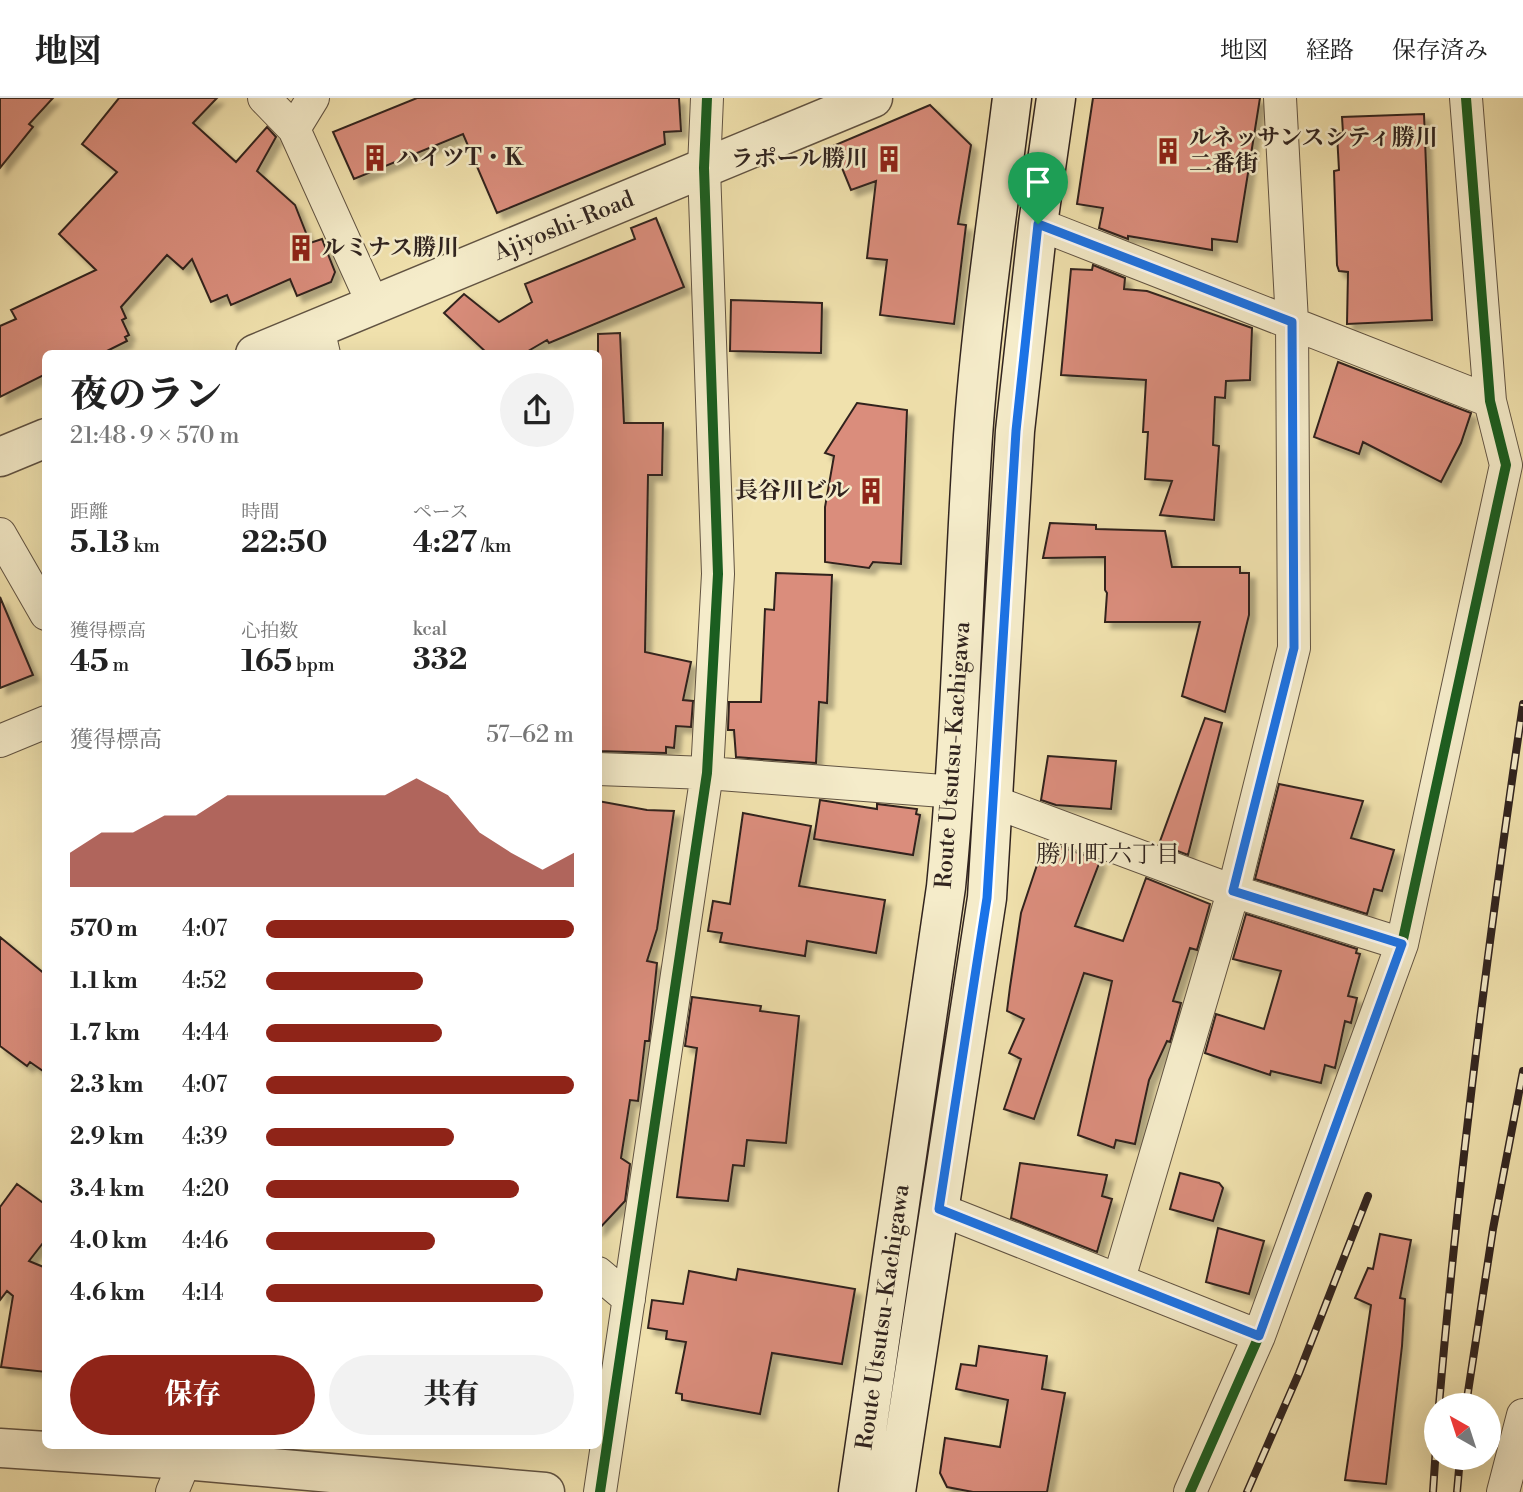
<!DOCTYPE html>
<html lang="ja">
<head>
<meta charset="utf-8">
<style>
	body { margin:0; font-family:"Libre Bodoni","Noto Serif JP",serif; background:#f2f2f2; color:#222; height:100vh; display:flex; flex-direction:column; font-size:26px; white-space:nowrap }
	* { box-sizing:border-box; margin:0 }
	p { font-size:23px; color:#767676 }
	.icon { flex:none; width:38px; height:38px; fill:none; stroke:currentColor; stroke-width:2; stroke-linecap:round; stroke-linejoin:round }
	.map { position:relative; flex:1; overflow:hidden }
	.side { position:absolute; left:42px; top:252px; width:560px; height:1099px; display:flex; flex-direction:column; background:#fff; border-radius:10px; box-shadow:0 7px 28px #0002 }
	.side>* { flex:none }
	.needle { width:46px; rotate:321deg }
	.controls { position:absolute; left:1424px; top:1295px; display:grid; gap:14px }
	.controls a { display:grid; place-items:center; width:77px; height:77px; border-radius:50%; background:#fff; box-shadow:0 7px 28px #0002; font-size:35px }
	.pin { position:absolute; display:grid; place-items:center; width:60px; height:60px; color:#fff; margin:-72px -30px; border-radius:50% 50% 50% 0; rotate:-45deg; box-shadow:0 0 7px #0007 }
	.pin .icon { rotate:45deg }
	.round { display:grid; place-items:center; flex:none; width:74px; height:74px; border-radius:37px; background:#f2f2f2 }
	.head { display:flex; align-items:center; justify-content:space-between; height:119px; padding:0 28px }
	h1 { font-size:38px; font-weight:800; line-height:52px }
	.metrics { display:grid; grid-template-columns:repeat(3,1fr); gap:10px; height:119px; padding:7px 28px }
	.metrics div { display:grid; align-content:center }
	.metrics b { font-size:30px; font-weight:800 }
	.metrics small { font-size:19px; font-weight:400 }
	.metrics p { font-size:19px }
	.chart { height:196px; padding:14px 28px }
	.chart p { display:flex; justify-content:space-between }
	.chart svg { width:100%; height:126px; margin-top:7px; fill:#8f2418; opacity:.7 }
	.primary-button { display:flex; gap:14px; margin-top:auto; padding:14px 28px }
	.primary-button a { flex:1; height:80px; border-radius:42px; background:#8f2418; color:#fff; font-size:28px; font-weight:800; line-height:80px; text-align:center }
	.primary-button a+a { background:#f2f2f2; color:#222 }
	ul { padding:0 28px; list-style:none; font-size:23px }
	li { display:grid; grid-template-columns:112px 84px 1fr; align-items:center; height:52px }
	li i { height:18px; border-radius:9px; background:#8f2418 }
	header { display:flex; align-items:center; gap:42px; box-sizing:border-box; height:98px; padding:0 35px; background:#fff; border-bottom:2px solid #e0e0e0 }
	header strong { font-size:33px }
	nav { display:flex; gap:38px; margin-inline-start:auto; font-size:24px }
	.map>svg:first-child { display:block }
</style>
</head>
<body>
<header>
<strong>地図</strong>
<nav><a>地図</a><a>経路</a><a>保存済み</a></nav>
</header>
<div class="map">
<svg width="1523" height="1394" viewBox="0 0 1523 1394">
	<defs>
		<filter id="shadow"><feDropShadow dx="6" dy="6" stdDeviation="2" flood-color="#0004"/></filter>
	</defs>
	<rect width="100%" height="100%" fill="#f0e1ad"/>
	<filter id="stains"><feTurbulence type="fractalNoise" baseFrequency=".00286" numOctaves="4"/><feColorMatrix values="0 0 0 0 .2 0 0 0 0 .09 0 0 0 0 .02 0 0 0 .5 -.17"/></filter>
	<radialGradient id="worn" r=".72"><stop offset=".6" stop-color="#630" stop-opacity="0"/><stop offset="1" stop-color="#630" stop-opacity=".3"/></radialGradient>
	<!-- building -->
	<path fill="#da8d7b" stroke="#31241f" stroke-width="2" filter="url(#shadow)" d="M 0,0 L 53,0 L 29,26 L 33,29 L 0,70 Z
		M 119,0 L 217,0 L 193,25 L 236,64 L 267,29 L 276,39 L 257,73 L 295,107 L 310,145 L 322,141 L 335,174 L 331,184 L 297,198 L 290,181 L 231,207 L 227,197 L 211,204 L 192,161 L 183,171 L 167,157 L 121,209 L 126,220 L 122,222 L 129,237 L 125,239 L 127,243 L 101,256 L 46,256 L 46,276 L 0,299 L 0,228 L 16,221 L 11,212 L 96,172 L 59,136 L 117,74 L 82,46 Z
		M 417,0 L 679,0 L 681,33 L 664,34 L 665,46 L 497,115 L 463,36 L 354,81 L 333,34 Z
		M 1093,0 L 1260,0 L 1237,144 L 1212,141 L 1212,152 L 1128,138 L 1128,141 L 1099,130 L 1103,110 L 1077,106 Z
		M 930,7 L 971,47 L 958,126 L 966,127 L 954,226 L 880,217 L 887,162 L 867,160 L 876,83 L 851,92 L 833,48 Z
		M 1424,16 L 1432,222 L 1347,226 L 1348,174 L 1339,173 L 1337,167 L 1334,73 L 1339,72 L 1337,36 L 1343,35 L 1342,19 Z
		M 656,120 L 684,189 L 549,245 L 547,242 L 523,256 L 488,256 L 444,215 L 464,196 L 499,224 L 532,204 L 525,186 L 635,141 L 631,130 Z
		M 1093,167 L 1125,180 L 1124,191 L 1147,193 L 1252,230 L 1250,282 L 1226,283 L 1225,300 L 1215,299 L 1213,347 L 1219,348 L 1214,422 L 1160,417 L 1172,383 L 1145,381 L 1148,334 L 1143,334 L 1146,282 L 1061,277 L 1071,171 L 1092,172 Z
		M 731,202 L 822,205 L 821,255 L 730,253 Z
		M 620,235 L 624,325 L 663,325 L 662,377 L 648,377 L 645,554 L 691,564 L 683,602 L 693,603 L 691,629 L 676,628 L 674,650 L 666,649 L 666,655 L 598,653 L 598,236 Z
		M 1338,264 L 1471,315 L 1461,345 L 1441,384 L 1363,344 L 1359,356 L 1314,339 Z
		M 857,305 L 907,312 L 901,466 L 873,464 L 869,470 L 825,464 L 825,409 L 834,358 L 825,355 Z
		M 1050,425 L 1096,427 L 1096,431 L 1165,433 L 1172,469 L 1240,469 L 1240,475 L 1249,475 L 1249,517 L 1225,614 L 1182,598 L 1200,524 L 1105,524 L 1107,495 L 1105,492 L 1105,459 L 1043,460 Z
		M 776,475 L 832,477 L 827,605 L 819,604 L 816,665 L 736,659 L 734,632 L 728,632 L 729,604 L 761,604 L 765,511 L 774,512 Z
		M 0,499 L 33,577 L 0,590 Z
		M 1205,620 L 1222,625 L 1188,757 L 1159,746 Z
		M 1048,658 L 1116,663 L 1111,711 L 1056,707 L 1041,702 Z
		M 1279,686 L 1363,703 L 1351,740 L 1394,752 L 1382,793 L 1374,791 L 1367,816 L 1255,781 Z
		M 820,702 L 877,711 L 877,706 L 917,711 L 916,716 L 920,717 L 913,757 L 814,741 Z
		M 598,703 L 647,712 L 674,713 L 657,831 L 647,863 L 657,865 L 649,943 L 645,943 L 638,1003 L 630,1002 L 621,1060 L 630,1066 L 625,1103 L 598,1132 Z
		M 743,715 L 811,728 L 799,788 L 885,802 L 876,855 L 807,843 L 805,858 L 720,844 L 722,835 L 708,833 L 713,803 L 730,806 Z
		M 1045,743 L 1100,763 L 1075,828 L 1123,843 L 1146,780 L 1210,806 L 1197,852 L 1190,850 L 1173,903 L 1181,905 L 1170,944 L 1167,943 L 1149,982 L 1135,1046 L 1116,1042 L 1114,1050 L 1078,1037 L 1112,883 L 1084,875 L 1034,1021 L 1004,1011 L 1021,961 L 1009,955 L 1024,921 L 1007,913 L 1010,889 L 1021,815 Z
		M 1246,816 L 1357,851 L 1356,855 L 1360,856 L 1348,898 L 1357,900 L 1351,925 L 1345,923 L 1335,970 L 1325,967 L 1321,985 L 1271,973 L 1270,977 L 1205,955 L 1216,916 L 1264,931 L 1281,873 L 1233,861 Z
		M 0,839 L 46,877 L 46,975 L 30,964 L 27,968 L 0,948 Z
		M 692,899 L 761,908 L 760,913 L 799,918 L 786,1045 L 747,1042 L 744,1068 L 733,1067 L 728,1103 L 677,1099 L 697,950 L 685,948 Z
		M 1020,1065 L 1107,1077 L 1102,1098 L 1112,1101 L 1097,1154 L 1011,1120 Z
		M 1180,1075 L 1219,1085 L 1223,1090 L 1213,1123 L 1170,1111 Z
		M 17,1086 L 46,1107 L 46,1141 L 29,1163 L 46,1170 L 46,1274 L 1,1269 L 13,1198 L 7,1193 L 0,1202 L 0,1109 Z
		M 1218,1130 L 1264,1143 L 1249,1196 L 1206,1184 Z
		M 1380,1136 L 1411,1142 L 1400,1200 L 1405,1201 L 1402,1248 L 1386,1386 L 1345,1382 L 1371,1207 L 1355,1200 L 1368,1170 L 1373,1171 Z
		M 738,1171 L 855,1191 L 842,1266 L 772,1255 L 760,1316 L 682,1302 L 682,1296 L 676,1295 L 686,1244 L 666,1241 L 667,1233 L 648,1230 L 652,1202 L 683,1206 L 689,1173 L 736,1182 Z
		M 979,1248 L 1047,1258 L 1042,1291 L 1065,1295 L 1047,1394 L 973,1394 L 947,1389 L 940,1375 L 945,1340 L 1000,1349 L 1008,1302 L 956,1291 L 961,1266 L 976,1268 Z"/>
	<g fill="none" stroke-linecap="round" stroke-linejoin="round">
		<defs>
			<path id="minor" d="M 264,0 L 294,31
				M 313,0 L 294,31 L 373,206
				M 1038,126 L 1490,303
				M 318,230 L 324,256
				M 0,436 L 46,516
				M 0,643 L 46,624
				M 598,671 L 707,675 L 956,694
				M 994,704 L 1233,793 L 1402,846
				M 939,1111 L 1259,1238
				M 598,1175 L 629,1201
				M 1119,1181 L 1234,791 L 1294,550 L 1292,224 L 1280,0
				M 172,1394 L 191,1348
				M 600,1394 L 707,675 L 718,476 L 704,70 L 707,0
				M 1190,1394 L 1259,1238 L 1402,846 L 1506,367 L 1490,303 L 1466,0
				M 1503,1394 L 1523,1317"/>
			<path id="tertiary" d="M 255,256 L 873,0
				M 0,359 L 46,340
				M 0,1350 L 184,1362 L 545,1394"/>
			<path id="secondary" d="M 858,1394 L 946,789 C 961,639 963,488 973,338 C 981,225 998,112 1012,0
				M 896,1394 L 987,800 L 1015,333 L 1038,126 L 1056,0"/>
		</defs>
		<!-- minor casing -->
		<use href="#minor" stroke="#615342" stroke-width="34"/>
		<!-- tertiary casing -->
		<use href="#tertiary" stroke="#615342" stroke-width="41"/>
		<!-- secondary casing -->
		<use href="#secondary" stroke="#31241f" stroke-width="41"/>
		<!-- minor -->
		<use href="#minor" stroke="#f5ecca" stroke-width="32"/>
		<!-- tertiary -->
		<use href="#tertiary" stroke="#f5ecca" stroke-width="38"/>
		<!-- secondary -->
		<use href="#secondary" stroke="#f5ecca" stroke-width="38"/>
		<defs>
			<path id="rail" d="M 1439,1307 C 1459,1073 1489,838 1523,606
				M 1466,1307 L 1493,1131 L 1523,973
				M 1247,1394 L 1299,1275 L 1368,1098
				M 1433,1394 L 1437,1334
				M 1457,1394 L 1460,1360"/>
		</defs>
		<!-- rail casing -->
		<use href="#rail" stroke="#31241f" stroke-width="8"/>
		<!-- rail -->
		<use href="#rail" stroke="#f5ecca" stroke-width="5" stroke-dasharray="16" stroke-linecap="butt"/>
		<defs>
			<path id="cycleway" d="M 600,1394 L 707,675 L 718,476 L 704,70 L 707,0
				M 1190,1394 L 1259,1238 L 1402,846 L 1506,367 L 1490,303 L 1466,0"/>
		</defs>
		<!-- cycleway casing -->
		<use href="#cycleway" stroke="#f5ecca" stroke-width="15"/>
		<!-- cycleway -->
		<use href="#cycleway" stroke="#1b5e20" stroke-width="10"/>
	</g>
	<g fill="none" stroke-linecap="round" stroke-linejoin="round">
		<defs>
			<path id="route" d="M 1038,126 L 1292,224 L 1294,550 L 1233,793 L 1402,846 L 1259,1238 L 939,1111 L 987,800 L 1016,333 Z"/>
		</defs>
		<!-- route casing -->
		<use href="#route" stroke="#fff" stroke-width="14"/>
		<!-- route -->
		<use href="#route" stroke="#1a73e8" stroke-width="9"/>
	</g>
	<!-- icons -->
	<defs>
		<symbol id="building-bare" viewBox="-9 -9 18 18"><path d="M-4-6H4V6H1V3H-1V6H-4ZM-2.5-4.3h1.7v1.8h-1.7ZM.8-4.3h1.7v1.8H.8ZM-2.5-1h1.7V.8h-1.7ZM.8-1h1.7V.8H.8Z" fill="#8f2418" stroke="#f5ecca" stroke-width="2.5" paint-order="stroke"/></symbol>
	</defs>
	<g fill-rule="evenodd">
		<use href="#building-bare" x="1149" y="34" width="38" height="38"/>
		<use href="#building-bare" x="356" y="41" width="38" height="38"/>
		<use href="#building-bare" x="870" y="42" width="38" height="38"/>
		<use href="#building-bare" x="282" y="131" width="38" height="38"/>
		<use href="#building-bare" x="852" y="374" width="38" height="38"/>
	</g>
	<g text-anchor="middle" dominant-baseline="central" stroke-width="5" stroke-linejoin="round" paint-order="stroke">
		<!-- poi labels -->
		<g font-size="23" font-weight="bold" fill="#31241f" stroke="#f5ecca" text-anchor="start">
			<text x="1189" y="40">ルネッサンスシティ勝川<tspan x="1189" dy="26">二番街</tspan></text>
			<text x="396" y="60">ハイツT・K</text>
			<text x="868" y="61" text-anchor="end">ラポール勝川</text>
			<text x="322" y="150">ルミナス勝川</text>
			<text x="850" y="393" text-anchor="end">長谷川ビル</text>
		</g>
		<!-- street labels -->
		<g font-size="23" fill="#31241f" stroke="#f5ecca">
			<text transform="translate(564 128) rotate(-22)">Ajiyoshi-Road</text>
			<text transform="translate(953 657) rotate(-86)">Route Utsutsu-Kachigawa</text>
			<text transform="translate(883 1219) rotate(-82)">Route Utsutsu-Kachigawa</text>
		</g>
		<!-- neighbourhood labels -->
		<g font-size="24" fill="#31241f" stroke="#f5ecca">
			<text x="1108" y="757">勝川町六丁目</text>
		</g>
	</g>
	<rect width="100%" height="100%" filter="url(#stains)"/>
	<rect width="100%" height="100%" fill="url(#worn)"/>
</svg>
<div class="controls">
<a><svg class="needle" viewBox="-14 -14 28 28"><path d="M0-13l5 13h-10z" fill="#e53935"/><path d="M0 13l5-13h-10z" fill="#767676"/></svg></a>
</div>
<div class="pin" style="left:1038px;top:126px;background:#1e9e55"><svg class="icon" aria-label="arrive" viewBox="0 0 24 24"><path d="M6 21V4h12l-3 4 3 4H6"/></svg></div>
<section class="side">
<div class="head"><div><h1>夜のラン</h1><p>21:48 · 9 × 570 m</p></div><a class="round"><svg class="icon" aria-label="share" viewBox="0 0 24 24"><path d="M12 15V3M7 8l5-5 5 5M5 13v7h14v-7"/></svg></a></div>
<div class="metrics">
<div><p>距離</p><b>5.13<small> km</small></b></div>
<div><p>時間</p><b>22:50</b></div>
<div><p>ペース</p><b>4:27<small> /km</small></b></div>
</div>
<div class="metrics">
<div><p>獲得標高</p><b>45<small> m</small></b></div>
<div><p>心拍数</p><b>165<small> bpm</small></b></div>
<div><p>kcal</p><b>332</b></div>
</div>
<div class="chart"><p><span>獲得標高</span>57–62 m</p>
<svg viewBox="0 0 160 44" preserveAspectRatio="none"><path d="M0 44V32L10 25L20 25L30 19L40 19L50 12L60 12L70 12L80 12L90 12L100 12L110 6L120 12L130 25L140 32L150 38L160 32V44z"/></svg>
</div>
<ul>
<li><b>570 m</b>4:07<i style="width:100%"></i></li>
<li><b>1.1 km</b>4:52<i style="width:51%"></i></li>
<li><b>1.7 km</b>4:44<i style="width:57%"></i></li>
<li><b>2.3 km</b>4:07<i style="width:100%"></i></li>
<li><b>2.9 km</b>4:39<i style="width:61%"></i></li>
<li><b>3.4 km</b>4:20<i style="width:82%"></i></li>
<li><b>4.0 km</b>4:46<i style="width:55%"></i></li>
<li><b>4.6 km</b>4:14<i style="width:90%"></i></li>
</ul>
<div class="primary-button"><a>保存</a><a>共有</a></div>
</section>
</div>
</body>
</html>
